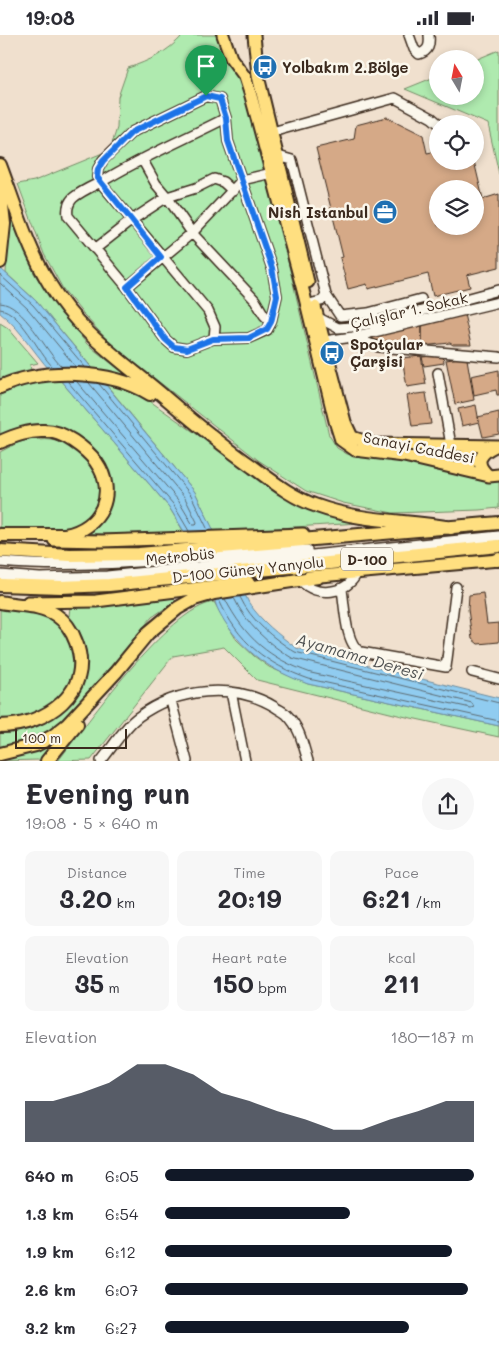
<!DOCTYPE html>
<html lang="en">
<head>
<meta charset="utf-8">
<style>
	body { margin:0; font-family:Mali,sans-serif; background:#f7f7f7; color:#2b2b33; height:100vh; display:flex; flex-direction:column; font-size:19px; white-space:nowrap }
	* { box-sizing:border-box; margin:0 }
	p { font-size:16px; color:#7c7c81 }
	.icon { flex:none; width:28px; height:28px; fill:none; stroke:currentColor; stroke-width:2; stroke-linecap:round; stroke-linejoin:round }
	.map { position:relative; height:726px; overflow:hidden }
	.side { display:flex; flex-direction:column; background:#fff; flex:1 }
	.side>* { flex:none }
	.needle { width:32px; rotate:350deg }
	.tools { position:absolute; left:429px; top:15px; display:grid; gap:10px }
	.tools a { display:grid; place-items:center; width:55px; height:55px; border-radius:50%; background:#fff; box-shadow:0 2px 8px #0003; font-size:25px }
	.scale { position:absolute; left:15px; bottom:12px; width:112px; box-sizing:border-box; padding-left:5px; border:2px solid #3b2a1e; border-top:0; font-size:14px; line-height:18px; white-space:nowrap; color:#3b2a1e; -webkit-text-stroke:4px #fbf7ec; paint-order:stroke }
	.pin { position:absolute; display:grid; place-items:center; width:42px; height:42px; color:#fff; margin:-51px -21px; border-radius:50% 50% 50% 0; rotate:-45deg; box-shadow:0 0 5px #0007 }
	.pin .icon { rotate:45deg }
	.round { display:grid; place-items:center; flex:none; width:52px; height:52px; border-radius:26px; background:#f7f7f7 }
	.headline { display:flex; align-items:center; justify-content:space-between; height:85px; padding:0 25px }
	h1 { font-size:28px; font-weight:700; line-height:38px }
	.metrics { display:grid; grid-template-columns:repeat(3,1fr); gap:8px; height:85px; padding:5px 25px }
	.metrics div { display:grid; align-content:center; border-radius:10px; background:#f7f7f7; text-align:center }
	.metrics b { font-size:25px; font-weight:700 }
	.metrics small { font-size:14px; font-weight:400 }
	.metrics p { font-size:14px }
	.chart { height:140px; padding:10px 25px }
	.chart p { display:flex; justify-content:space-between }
	.chart svg { width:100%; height:90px; margin-top:5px; fill:#111827; opacity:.7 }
	ul { padding:0 25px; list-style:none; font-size:16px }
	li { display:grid; grid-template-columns:80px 60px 1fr; align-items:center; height:38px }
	li i { height:12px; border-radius:6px; background:#111827 }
	.status { display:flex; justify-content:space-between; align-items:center; height:35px; padding:0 25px; background:#fff; direction:ltr }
	.status svg { height:14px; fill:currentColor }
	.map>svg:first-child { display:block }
</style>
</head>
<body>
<div class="status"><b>19:08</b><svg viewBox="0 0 49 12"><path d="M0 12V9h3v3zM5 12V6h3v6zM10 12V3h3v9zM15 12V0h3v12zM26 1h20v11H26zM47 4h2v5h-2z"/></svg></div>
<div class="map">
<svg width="499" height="726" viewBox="0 0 499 726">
	<rect width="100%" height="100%" fill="#f0e0ce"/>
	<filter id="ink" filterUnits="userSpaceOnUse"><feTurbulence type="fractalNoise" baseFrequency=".02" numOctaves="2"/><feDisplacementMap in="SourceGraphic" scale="10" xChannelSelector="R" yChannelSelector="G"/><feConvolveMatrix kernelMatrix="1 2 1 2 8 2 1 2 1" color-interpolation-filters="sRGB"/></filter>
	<g filter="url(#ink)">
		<!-- green -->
		<path fill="#afeaaf" stroke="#758a66" d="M 183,0 L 221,0 L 248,69 L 269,146 L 329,400 L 337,413 L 347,419 L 420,430 L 473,444 L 499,446 L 499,473 L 479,475 L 393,478 L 343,468 L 306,456 L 258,425 L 111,309 L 84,280 L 63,254 L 44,219 L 18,149 L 34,146 L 110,115 L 117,93 L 118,62 L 128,33 C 149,26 168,17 183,0 Z
			M 499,15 L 499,139 L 488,89 L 405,54 L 437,41 L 438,61 L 475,61 L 475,25 Z
			M 11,174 L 34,238 L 58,273 L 87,309 L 127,341 L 94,335 L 36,266 L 6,238 L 9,175 Z
			M 0,288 L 8,293 L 38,328 L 30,330 L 31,335 L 0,344 Z
			M 60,345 L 169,472 L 185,499 L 89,499 L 99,489 L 110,470 L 109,439 L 102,424 L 85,407 L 65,396 L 0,402 L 0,360 L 32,347 Z
			M 104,347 L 137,357 L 296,469 L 327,480 L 359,488 L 214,497 L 195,457 Z
			M 39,402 L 40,405 C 70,401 99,429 99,458 C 99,462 100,467 99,470 C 97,476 90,483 86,489 L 55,497 L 0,492 L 0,417 L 17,408 Z
			M 173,563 L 176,566 L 152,582 L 73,676 L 51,694 L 30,705 L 0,712 L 0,698 C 62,696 116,637 69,581 L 70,572 Z
			M 214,567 L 236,604 L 254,621 L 269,632 L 308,649 L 499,691 L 499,702 L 402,681 L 257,645 L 224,612 L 173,621 L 91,725 L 58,726 C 88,687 168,574 214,567 Z
			M 0,572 C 13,574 39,575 49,582 C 61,589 67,599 71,612 C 86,657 41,685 0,683 Z
			M 53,706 L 40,725 L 0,726 L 38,715 Z"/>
		<!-- water -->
		<path fill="#90ccf0" stroke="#6e8b9c" d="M 0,233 L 36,266 L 195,457 L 249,568 C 262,587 278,599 296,613 L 499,663 L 499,691 L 308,649 C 272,636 246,619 225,587 C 219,577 214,569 214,558 L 188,503 L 169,472 L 60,345 C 37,325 24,296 0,278 Z"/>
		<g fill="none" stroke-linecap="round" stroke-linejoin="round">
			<!-- shore -->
			<path stroke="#5d6b72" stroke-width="1" d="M 0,240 L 33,270 L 85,332
				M 0,248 L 28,274 L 76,332
				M 0,268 C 24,269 45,316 62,332
				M 0,274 C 21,276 38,318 53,332
				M 68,347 L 173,469 L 189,496
				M 77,347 L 178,465 L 193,490 L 196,490 L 197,487 L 185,463 L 89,348
				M 99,349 L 191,460 L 208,495
				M 240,562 C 251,586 273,603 295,617 L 499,668
				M 225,564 C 246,604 269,623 311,638 L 471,673 L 474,672 L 472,668 L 292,623 C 268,609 246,589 234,563
				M 219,565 C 238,607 266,629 309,644 L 499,686"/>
		</g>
		<!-- building -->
		<path fill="#d5a987" stroke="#3b2a1e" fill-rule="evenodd" d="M 387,82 L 423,100 L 427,118 L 438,116 L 438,126 L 474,126 L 483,164 L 499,159 L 499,232 L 467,240 L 470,252 L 433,261 L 428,239 L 368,254 L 367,249 L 348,254 L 340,223 L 343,222 L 316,113 L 354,104 L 356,90 ZM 438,154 L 475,154 L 475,191 L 438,191 Z
			M 464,279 L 471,310 L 453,310 L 450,308 L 422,311 L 422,288 Z
			M 422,288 L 422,311 L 388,306 L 381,307 L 373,305 L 370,301 Z
			M 443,320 L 444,328 L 424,331 L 422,322 Z
			M 421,321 L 426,349 L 407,352 L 402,323 Z
			M 459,323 L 467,324 L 474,365 L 455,369 L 446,325 Z
			M 499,335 L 499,360 L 497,360 L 496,355 L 474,360 L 471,341 Z
			M 426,358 L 431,389 L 412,391 L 407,360 Z
			M 476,370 L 479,387 L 462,391 L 458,374 Z
			M 499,377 L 499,399 L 483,402 L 478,382 Z
			M 483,558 L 487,589 L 499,588 L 499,607 L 478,609 L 472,604 L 468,574 L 469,560 Z"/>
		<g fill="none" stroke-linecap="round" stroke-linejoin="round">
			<defs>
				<path id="minor" d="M 409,0 L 414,14 L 419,19 C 429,16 430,10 429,0
					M 272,97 L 395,63 L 432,83 L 439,89
					M 278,121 L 292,125 L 326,260 L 321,266 L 313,268
					M 142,124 L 156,149 L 167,162 L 196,153 L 214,144 L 223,147 L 233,156
					M 95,214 L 132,185 L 167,162 L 192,198 L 255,265 L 264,280 L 271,287
					M 127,252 L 192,198 L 242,145 L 272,138
					M 326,260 L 340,281 L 368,278 L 421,264
					M 317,282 L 338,293 L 351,292 L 392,284 L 499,255
					M 354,303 L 379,312 L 499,322
					M 214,304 L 215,292 L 208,276 L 100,147 L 97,142 L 98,134 L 103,125 L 132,97 L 206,61 L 220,64 L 226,83 L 228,106 L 272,233 L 277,261 L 271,287 L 267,295 L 249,303 L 213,304 L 187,314 L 174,312 L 165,304 L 127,252 L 68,181 C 67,175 68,168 73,163 C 81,156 93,151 103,146 C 142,122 185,104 226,83
					M 324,306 L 353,302 L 499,267
					M 438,338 L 451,410
					M 0,527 C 103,536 204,519 307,515
					M 0,540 L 40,543 L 107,541 L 499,501
					M 301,546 C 317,563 347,559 357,538
					M 342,555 C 345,571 345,610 361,617 L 446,632 L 456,552
					M 472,637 L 499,644
					M 231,657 L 245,726
					M 171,666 L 187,726
					M 101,726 C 112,713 125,691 138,682 C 177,653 234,647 275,672 C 279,675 285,677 288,681 C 300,693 303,710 308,726"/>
				<path id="major" d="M 223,0 L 231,23 L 245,42 L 251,61 L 304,259 L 335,386 L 341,405 L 355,415 L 404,421 L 489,441 L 499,440
					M 254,0 L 258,41 L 308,247
					M 315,272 L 345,387 L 352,402 L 373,409 L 499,411
					M 456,433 L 469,430 C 473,422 469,417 464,411
					M 489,441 C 474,428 479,419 495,411
					M 54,505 L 102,506 L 303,499
					M 309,542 L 499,525
					M 28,567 L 96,566 L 248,547"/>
				<path id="highway" d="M 0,130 C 15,170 27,212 49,248 C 80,300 123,326 167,364 C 195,388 223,411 253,432 C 273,447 293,463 317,471 C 361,487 406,485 451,493
					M 0,152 L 4,189 L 0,227
					M 0,352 C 42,333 110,334 150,359
					M 0,407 C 14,401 29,395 45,396 C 55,396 64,400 73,406 C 82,412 90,418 96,427 C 118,458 101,494 65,500 L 0,500
					M 0,516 L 70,520 L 139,519 L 499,488
					M 497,525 L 499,524
					M 0,550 L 61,552 L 109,550 L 499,511
					M 0,567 C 18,571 40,569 56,580 C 65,586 72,596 76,607 C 95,657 45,691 0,691
					M 0,719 L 36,710 L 53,701 L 67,690 L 116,637 L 148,598 L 178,573 L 194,564 L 214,558 L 318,542
					M 47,726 L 77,689"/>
			</defs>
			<!-- minor casing -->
			<use href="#minor" stroke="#3b2a1e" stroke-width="12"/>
			<!-- major casing -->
			<use href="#major" stroke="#3b2a1e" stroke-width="15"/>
			<!-- highway casing -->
			<use href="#highway" stroke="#3b2a1e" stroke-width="16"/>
			<!-- minor -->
			<use href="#minor" stroke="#fbf7ec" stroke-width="9"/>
			<!-- major -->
			<use href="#major" stroke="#ffdf80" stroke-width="11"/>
			<!-- highway -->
			<use href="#highway" stroke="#ffdf80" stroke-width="12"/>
		</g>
	</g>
	<g fill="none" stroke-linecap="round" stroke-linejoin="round" filter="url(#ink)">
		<defs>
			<path id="route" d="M 206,61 L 220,64 L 226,83 L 228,106 L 272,233 L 277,261 L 271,287 L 267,294 L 249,303 L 213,304 L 187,314 L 174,312 L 165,304 L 127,252 L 161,222 L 97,142 L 98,134 L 103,126 L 132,97 Z"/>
		</defs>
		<!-- route casing -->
		<use href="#route" stroke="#fff" stroke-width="10"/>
		<!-- route -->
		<use href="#route" stroke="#1a73e8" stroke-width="6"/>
	</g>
	<!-- icons -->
	<defs>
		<symbol id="bus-disc" viewBox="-11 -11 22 22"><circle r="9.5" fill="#1f6fb2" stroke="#fbf7ec"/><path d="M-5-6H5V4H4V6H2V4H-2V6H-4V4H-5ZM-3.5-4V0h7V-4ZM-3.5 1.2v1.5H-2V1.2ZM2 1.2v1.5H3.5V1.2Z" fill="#fff"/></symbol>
		<symbol id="office-disc" viewBox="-11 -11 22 22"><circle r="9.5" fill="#1f6fb2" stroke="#fbf7ec"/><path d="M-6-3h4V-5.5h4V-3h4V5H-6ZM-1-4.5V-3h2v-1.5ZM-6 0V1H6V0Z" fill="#fff"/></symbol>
	</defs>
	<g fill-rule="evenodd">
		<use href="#bus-disc" x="251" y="18" width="28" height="28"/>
		<use href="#office-disc" x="371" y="163" width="28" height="28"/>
		<use href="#bus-disc" x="318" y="304" width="28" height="28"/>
	</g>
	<g text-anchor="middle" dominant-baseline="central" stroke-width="5" stroke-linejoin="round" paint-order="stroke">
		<!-- shield labels -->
		<rect fill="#fbf7ec" stroke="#75685c" stroke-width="1" x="341" y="512.5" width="52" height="23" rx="4"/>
		<g font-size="14" font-weight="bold" fill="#3b2a1e">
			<text x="367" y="524">D-100</text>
		</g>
		<!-- poi labels -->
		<g font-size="15" font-weight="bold" fill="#3b2a1e" stroke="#fbf7ec" text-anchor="start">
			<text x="282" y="32">Yolbakım 2.Bölge</text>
			<text x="368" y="177" text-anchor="end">Nish Istanbul</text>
			<text x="350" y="309">Spotçular<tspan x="350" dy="17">Çarşisi</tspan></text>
		</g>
		<!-- street labels -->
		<g font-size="15" fill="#3b2a1e" stroke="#fbf7ec">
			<text transform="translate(409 275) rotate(-13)">Çalışlar 1. Sokak</text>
			<text transform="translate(419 412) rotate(11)">Sanayi Caddesi</text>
			<text transform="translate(180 521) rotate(-6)">Metrobüs</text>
			<text transform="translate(248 534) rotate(-6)">D-100 Güney Yanyolu</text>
		</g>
		<!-- water labels -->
		<g font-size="16" font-style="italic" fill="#505252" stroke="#fbf7ec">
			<text transform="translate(360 621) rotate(16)">Ayamama Deresi</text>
		</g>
	</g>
</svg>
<div class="tools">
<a><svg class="needle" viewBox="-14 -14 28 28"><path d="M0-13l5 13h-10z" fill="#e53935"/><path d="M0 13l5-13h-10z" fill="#7c7c81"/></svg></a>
<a><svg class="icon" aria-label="locate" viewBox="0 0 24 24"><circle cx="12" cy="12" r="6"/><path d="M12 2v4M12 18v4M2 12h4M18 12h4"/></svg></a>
<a><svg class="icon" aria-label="layers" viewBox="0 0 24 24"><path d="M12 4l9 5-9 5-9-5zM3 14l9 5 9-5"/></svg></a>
</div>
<div class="scale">100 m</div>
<div class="pin" style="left:206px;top:61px;background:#1e9e55"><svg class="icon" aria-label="arrive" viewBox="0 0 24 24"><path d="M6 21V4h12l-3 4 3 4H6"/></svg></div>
</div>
<section class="side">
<div class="headline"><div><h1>Evening run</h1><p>19:08 · 5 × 640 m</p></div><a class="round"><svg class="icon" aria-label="share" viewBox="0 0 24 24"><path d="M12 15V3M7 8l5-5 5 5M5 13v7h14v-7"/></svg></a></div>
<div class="metrics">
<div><p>Distance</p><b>3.20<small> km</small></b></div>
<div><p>Time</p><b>20:19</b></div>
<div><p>Pace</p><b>6:21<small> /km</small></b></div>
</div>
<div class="metrics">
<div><p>Elevation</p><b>35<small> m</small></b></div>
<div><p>Heart rate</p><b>150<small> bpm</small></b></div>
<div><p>kcal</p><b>211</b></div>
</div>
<div class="chart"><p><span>Elevation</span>180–187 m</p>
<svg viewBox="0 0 160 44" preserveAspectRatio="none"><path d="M0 44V24L10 24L20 20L30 15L40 6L50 6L60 11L70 20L80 24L90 29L100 33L110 38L120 38L130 33L140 29L150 24L160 24V44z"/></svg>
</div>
<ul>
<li><b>640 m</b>6:05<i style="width:100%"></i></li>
<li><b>1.3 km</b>6:54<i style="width:60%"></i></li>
<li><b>1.9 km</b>6:12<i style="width:93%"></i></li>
<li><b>2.6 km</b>6:07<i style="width:98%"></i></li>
<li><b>3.2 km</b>6:27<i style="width:79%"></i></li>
</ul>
</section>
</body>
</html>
